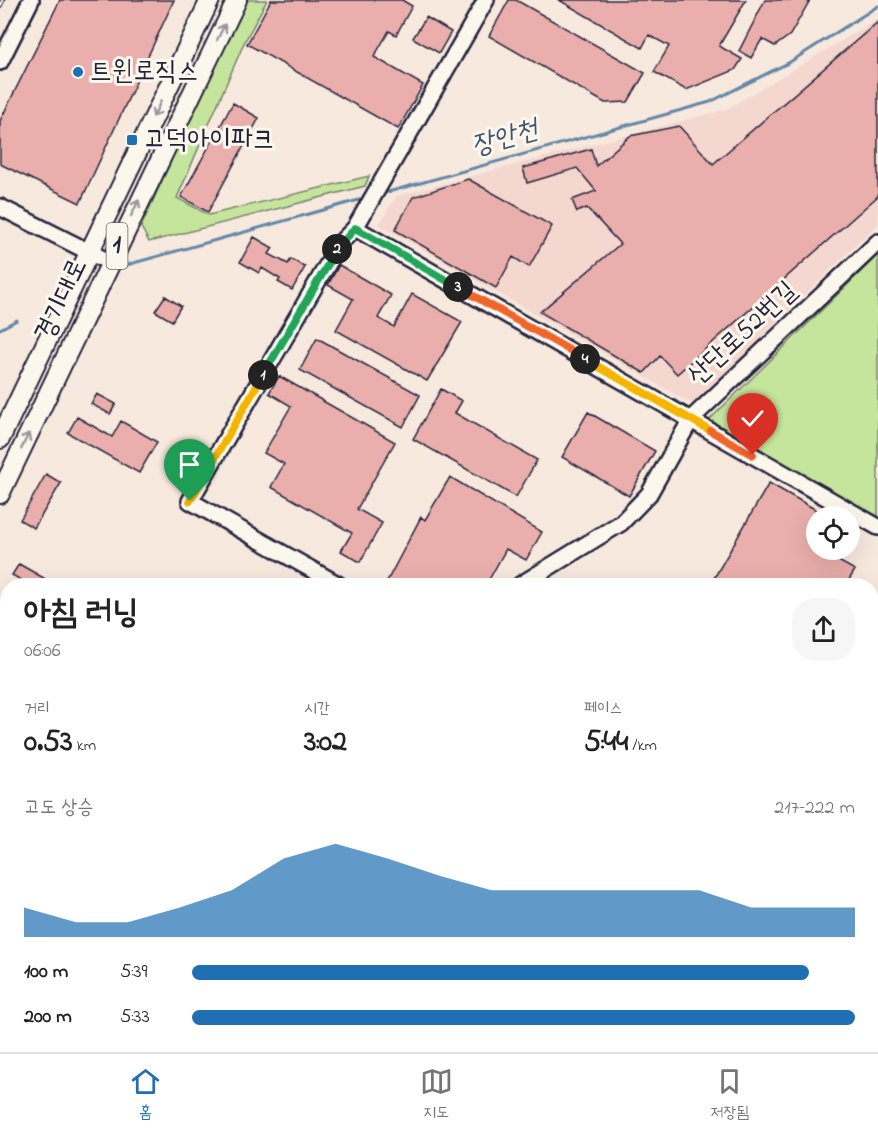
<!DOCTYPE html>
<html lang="ko">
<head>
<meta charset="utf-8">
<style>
	body { margin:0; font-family:"Indie Flower","Poor Story",sans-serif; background:#f6f6f6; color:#222; height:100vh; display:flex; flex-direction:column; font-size:22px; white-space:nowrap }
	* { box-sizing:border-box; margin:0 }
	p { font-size:20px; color:#767676 }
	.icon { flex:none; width:33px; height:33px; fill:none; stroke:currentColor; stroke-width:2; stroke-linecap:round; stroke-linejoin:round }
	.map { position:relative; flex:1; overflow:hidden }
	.details { position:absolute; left:0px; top:578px; width:879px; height:476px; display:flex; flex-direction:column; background:#fff; border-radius:24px 24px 0 0; box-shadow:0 6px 24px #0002 }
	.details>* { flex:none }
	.buttons { position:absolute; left:806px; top:506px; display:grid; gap:12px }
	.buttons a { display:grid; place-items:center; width:54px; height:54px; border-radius:50%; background:#fff; box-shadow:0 6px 24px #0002; font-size:30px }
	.pin { position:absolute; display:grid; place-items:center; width:51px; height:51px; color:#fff; margin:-62px -26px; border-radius:50% 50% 50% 0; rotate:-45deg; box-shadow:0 0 6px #0007 }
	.pin .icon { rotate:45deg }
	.km { position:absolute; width:30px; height:30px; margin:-15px; border-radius:50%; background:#222; color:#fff; font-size:16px; line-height:30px; text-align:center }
	.round { display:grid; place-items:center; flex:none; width:63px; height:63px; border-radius:24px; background:#f6f6f6 }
	.head { display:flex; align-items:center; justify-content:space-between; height:102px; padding:0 24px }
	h1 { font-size:33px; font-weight:700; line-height:45px }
	.figures { display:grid; grid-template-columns:repeat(3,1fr); gap:9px; height:102px; padding:6px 24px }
	.figures div { display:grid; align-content:center }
	.figures b { font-size:30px; font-weight:700 }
	.figures small { font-size:16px; font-weight:400 }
	.figures p { font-size:16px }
	.chart { height:168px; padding:12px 24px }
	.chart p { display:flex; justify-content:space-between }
	.chart svg { width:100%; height:108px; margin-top:6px; fill:#1f6fb2; opacity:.7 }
	ul { padding:0 24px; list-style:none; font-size:20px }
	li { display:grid; grid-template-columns:96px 72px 1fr; align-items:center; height:45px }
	li i { height:15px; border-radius:8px; background:#1f6fb2 }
	.dock { display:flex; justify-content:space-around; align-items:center; height:84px; border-top:2px solid #e0e0e0; background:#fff; font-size:16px; color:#767676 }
	.dock a { display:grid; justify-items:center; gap:3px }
	.dock .on { color:#1f6fb2 }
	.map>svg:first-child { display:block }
</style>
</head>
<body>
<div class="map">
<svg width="878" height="1052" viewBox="0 0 878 1052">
	<rect width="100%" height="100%" fill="#f8e9df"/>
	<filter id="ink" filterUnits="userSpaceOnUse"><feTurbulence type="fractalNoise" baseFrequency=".0167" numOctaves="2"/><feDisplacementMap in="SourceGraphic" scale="12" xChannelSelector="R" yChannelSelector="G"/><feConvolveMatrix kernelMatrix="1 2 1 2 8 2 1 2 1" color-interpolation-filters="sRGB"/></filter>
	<g filter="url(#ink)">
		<!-- built -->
		<path fill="#f4d8d0" d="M 878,19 L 878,224 L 692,404 L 379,225 L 396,196 L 727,109 Z"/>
		<!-- green -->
		<path fill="#c5e49c" stroke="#74836c" stroke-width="1.5" d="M 244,0 L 267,0 L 244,43 L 177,198 L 209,215 L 369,176 L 365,186 L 149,242 L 141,227 Z
			M 878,255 L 878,518 L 709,420 Z"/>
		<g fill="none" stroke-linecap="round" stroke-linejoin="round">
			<!-- stream -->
			<path stroke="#6388a7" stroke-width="3" d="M 381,194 L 710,102 L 790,62 L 878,6
				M 123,266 L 366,198
				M 0,329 L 17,320"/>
		</g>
		<!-- building -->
		<path fill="#eaafac" stroke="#22223b" stroke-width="1.5" d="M 60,0 L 174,0 L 80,203 L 0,164 L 0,121 Z
			M 271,0 L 402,0 L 412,6 L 396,35 L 389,31 L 374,57 L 423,85 L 398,129 L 247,44 Z
			M 509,0 L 516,0 L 645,73 L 628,102 L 605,103 L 489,36 Z
			M 559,0 L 746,0 L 719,46 L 742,59 L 735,70 L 686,90 L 654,72 L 669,46 L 649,35 L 642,48 Z
			M 765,0 L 810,0 L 790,35 L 775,46 L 762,39 L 751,58 L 739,51 Z
			M 426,17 L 451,32 L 439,53 L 413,38 Z
			M 878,22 L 878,196 L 677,374 L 660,356 L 644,373 L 540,312 L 620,244 L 587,208 L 577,212 L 572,200 L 596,191 L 577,168 L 527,183 L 523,168 L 591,149 L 596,166 L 630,136 L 679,126 L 713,164 Z
			M 233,103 L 259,118 L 208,212 L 181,197 Z
			M 468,179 L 552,226 L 529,267 L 513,257 L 496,288 L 395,230 L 413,197 Z
			M 254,237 L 273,248 L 269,254 L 288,264 L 291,259 L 305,267 L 292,290 L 278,282 L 280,279 L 262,268 L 259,273 L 240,262 Z
			M 339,265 L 391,295 L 378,318 L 394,327 L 412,294 L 462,322 L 427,381 L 336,330 L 353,299 L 328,285 Z
			M 165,296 L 181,306 L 172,321 L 155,311 Z
			M 317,338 L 420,395 L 403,427 L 300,370 Z
			M 279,376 L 395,442 L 357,509 L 382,523 L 360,562 L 341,551 L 352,533 L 271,487 L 284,464 L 264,453 L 291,406 L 269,393 Z
			M 441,389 L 462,401 L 455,413 L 537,460 L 516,497 L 413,439 Z
			M 97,394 L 116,404 L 110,414 L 91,404 Z
			M 588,412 L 655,451 L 629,496 L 562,457 Z
			M 77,417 L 112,437 L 121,421 L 157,442 L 139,473 L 68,433 Z
			M 46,474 L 61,483 L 34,528 L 20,520 Z
			M 450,477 L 542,532 L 526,560 L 506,549 L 486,585 L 472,585 L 464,580 L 461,585 L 385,585 L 421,517 L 425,520 Z
			M 769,483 L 827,516 L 816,516 L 816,549 L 833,549 L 829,556 L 855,570 L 846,585 L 710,585 Z
			M 19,564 L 56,585 L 30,585 L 12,575 Z
			M 0,674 L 8,679 L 8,699 L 0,712 Z"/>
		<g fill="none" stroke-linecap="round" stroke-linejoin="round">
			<defs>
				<path id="minor" d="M 486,0 L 355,228 L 878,527
					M 0,62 L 31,0
					M 0,207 L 109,262
					M 339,585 L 190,501 L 340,243 L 355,228
					M 520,585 L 621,523 L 649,494 L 691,419 L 878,242
					M 872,715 L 878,704
					M 0,778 L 8,782
					M 527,1052 L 632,1048 L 645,1052
					M 854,1052 L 878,1048"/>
				<path id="major" d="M 0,439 L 210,0
					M 0,494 L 237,0"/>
			</defs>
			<!-- minor casing -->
			<use href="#minor" stroke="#22223b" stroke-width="20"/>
			<!-- major casing -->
			<use href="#major" stroke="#22223b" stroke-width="22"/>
			<!-- minor -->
			<use href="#minor" stroke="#fbf7ec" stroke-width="15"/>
			<!-- major -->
			<use href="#major" stroke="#fbf7ec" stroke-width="18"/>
			<defs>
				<path id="rail" d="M 0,6 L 3,0"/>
			</defs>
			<!-- rail casing -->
			<use href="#rail" stroke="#22223b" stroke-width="5"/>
			<!-- rail -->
			<use href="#rail" stroke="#fbf7ec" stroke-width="3" stroke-dasharray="9" stroke-linecap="butt"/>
		</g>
		<!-- one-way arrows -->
		<defs><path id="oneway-shaft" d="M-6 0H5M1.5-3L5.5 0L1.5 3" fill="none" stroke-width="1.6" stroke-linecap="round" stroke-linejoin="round" transform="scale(1.5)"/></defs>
		<g stroke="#99979c">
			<use href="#oneway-shaft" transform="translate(221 32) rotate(-64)"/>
			<use href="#oneway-shaft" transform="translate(157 109) rotate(116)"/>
			<use href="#oneway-shaft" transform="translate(135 208) rotate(-64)"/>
			<use href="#oneway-shaft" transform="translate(25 441) rotate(-65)"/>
		</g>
	</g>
	<g fill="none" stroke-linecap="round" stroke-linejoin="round" filter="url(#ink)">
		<defs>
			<path id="split-1" d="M 190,501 L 263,375"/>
			<path id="split-2" d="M 263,375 L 337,249"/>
			<path id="split-3" d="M 337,249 L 355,228 L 458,287"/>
			<path id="split-4" d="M 458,287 L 585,359"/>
			<path id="split-5" d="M 585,359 L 711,431"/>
			<path id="split-6" d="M 711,431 L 753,455"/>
		</defs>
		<!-- split-1 casing -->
		<use href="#split-1" stroke="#fff" stroke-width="12"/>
		<!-- split-2 casing -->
		<use href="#split-2" stroke="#fff" stroke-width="12"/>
		<!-- split-3 casing -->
		<use href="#split-3" stroke="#fff" stroke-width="12"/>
		<!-- split-4 casing -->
		<use href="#split-4" stroke="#fff" stroke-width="12"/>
		<!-- split-5 casing -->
		<use href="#split-5" stroke="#fff" stroke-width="12"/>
		<!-- split-6 casing -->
		<use href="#split-6" stroke="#fff" stroke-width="12"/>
		<!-- split-1 -->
		<use href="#split-1" stroke="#f5b400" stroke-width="8"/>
		<!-- split-2 -->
		<use href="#split-2" stroke="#22a559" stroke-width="8"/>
		<!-- split-3 -->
		<use href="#split-3" stroke="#22a559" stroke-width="8"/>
		<!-- split-4 -->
		<use href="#split-4" stroke="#f0652b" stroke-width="8"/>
		<!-- split-5 -->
		<use href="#split-5" stroke="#f5b400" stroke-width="8"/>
		<!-- split-6 -->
		<use href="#split-6" stroke="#f0652b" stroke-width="8"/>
	</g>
	<!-- markers -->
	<g fill="#1f6fb2" stroke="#fbf7ec" stroke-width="2">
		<circle cx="78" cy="72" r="6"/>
		<rect x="126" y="134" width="12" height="12" rx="3"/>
	</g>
	<g text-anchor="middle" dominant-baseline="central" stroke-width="6" stroke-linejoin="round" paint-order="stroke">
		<!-- shield labels -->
		<rect fill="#fbf7ec" stroke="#636270" stroke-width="1.5" x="106.5" y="223" width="21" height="46" rx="4.5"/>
		<g font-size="26" font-weight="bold" fill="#22223b">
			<text x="117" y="246">1</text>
		</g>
		<!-- poi labels -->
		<g font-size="27" fill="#22223b" stroke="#fbf7ec" text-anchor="start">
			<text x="90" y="72">트윈로직스</text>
			<text x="144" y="140">고덕아이파크</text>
		</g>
		<!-- street labels -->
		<g font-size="27" fill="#22223b" stroke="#fbf7ec">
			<text transform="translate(62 300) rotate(-65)">경기대로</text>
			<text transform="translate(743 334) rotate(-43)">산단로52번길</text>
		</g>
		<!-- water labels -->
		<g font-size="28" font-style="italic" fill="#425571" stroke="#fbf7ec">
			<text transform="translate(505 139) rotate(-16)">장안천</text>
		</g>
	</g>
</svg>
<div class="buttons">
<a><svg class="icon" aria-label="locate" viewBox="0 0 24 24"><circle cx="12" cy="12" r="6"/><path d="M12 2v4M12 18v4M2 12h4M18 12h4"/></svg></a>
</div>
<div class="pin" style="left:190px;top:501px;background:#1e9e55"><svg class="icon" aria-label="arrive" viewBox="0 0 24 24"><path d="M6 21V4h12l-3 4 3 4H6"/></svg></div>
<div class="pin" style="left:753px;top:455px;background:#d93025"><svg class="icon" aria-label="check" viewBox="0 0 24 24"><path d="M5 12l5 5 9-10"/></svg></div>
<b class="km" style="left:263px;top:375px">1</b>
<b class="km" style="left:337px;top:249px">2</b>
<b class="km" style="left:458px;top:287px">3</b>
<b class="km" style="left:585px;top:359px">4</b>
<section class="details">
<div class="head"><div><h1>아침 러닝</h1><p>06:06</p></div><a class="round"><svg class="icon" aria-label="share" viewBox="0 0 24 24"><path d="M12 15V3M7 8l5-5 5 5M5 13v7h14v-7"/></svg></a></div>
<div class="figures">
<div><p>거리</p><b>0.53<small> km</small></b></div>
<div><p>시간</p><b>3:02</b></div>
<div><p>페이스</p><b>5:44<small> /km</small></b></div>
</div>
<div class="chart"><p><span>고도 상승</span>217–222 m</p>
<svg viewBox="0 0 160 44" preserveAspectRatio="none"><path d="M0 44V32L10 38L20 38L30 32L40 25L50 12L60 6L70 12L80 19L90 25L100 25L110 25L120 25L130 25L140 32L150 32L160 32V44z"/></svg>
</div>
<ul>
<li><b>100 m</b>5:39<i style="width:93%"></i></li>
<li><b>200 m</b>5:33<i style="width:100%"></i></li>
</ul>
</section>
</div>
<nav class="dock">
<a class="on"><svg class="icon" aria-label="home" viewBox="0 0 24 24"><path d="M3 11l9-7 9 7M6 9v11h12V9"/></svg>홈</a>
<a><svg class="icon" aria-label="map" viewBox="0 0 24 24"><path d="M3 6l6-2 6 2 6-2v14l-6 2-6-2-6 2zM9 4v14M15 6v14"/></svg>지도</a>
<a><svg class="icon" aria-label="saved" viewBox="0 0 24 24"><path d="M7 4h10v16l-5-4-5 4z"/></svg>저장됨</a>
</nav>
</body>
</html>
